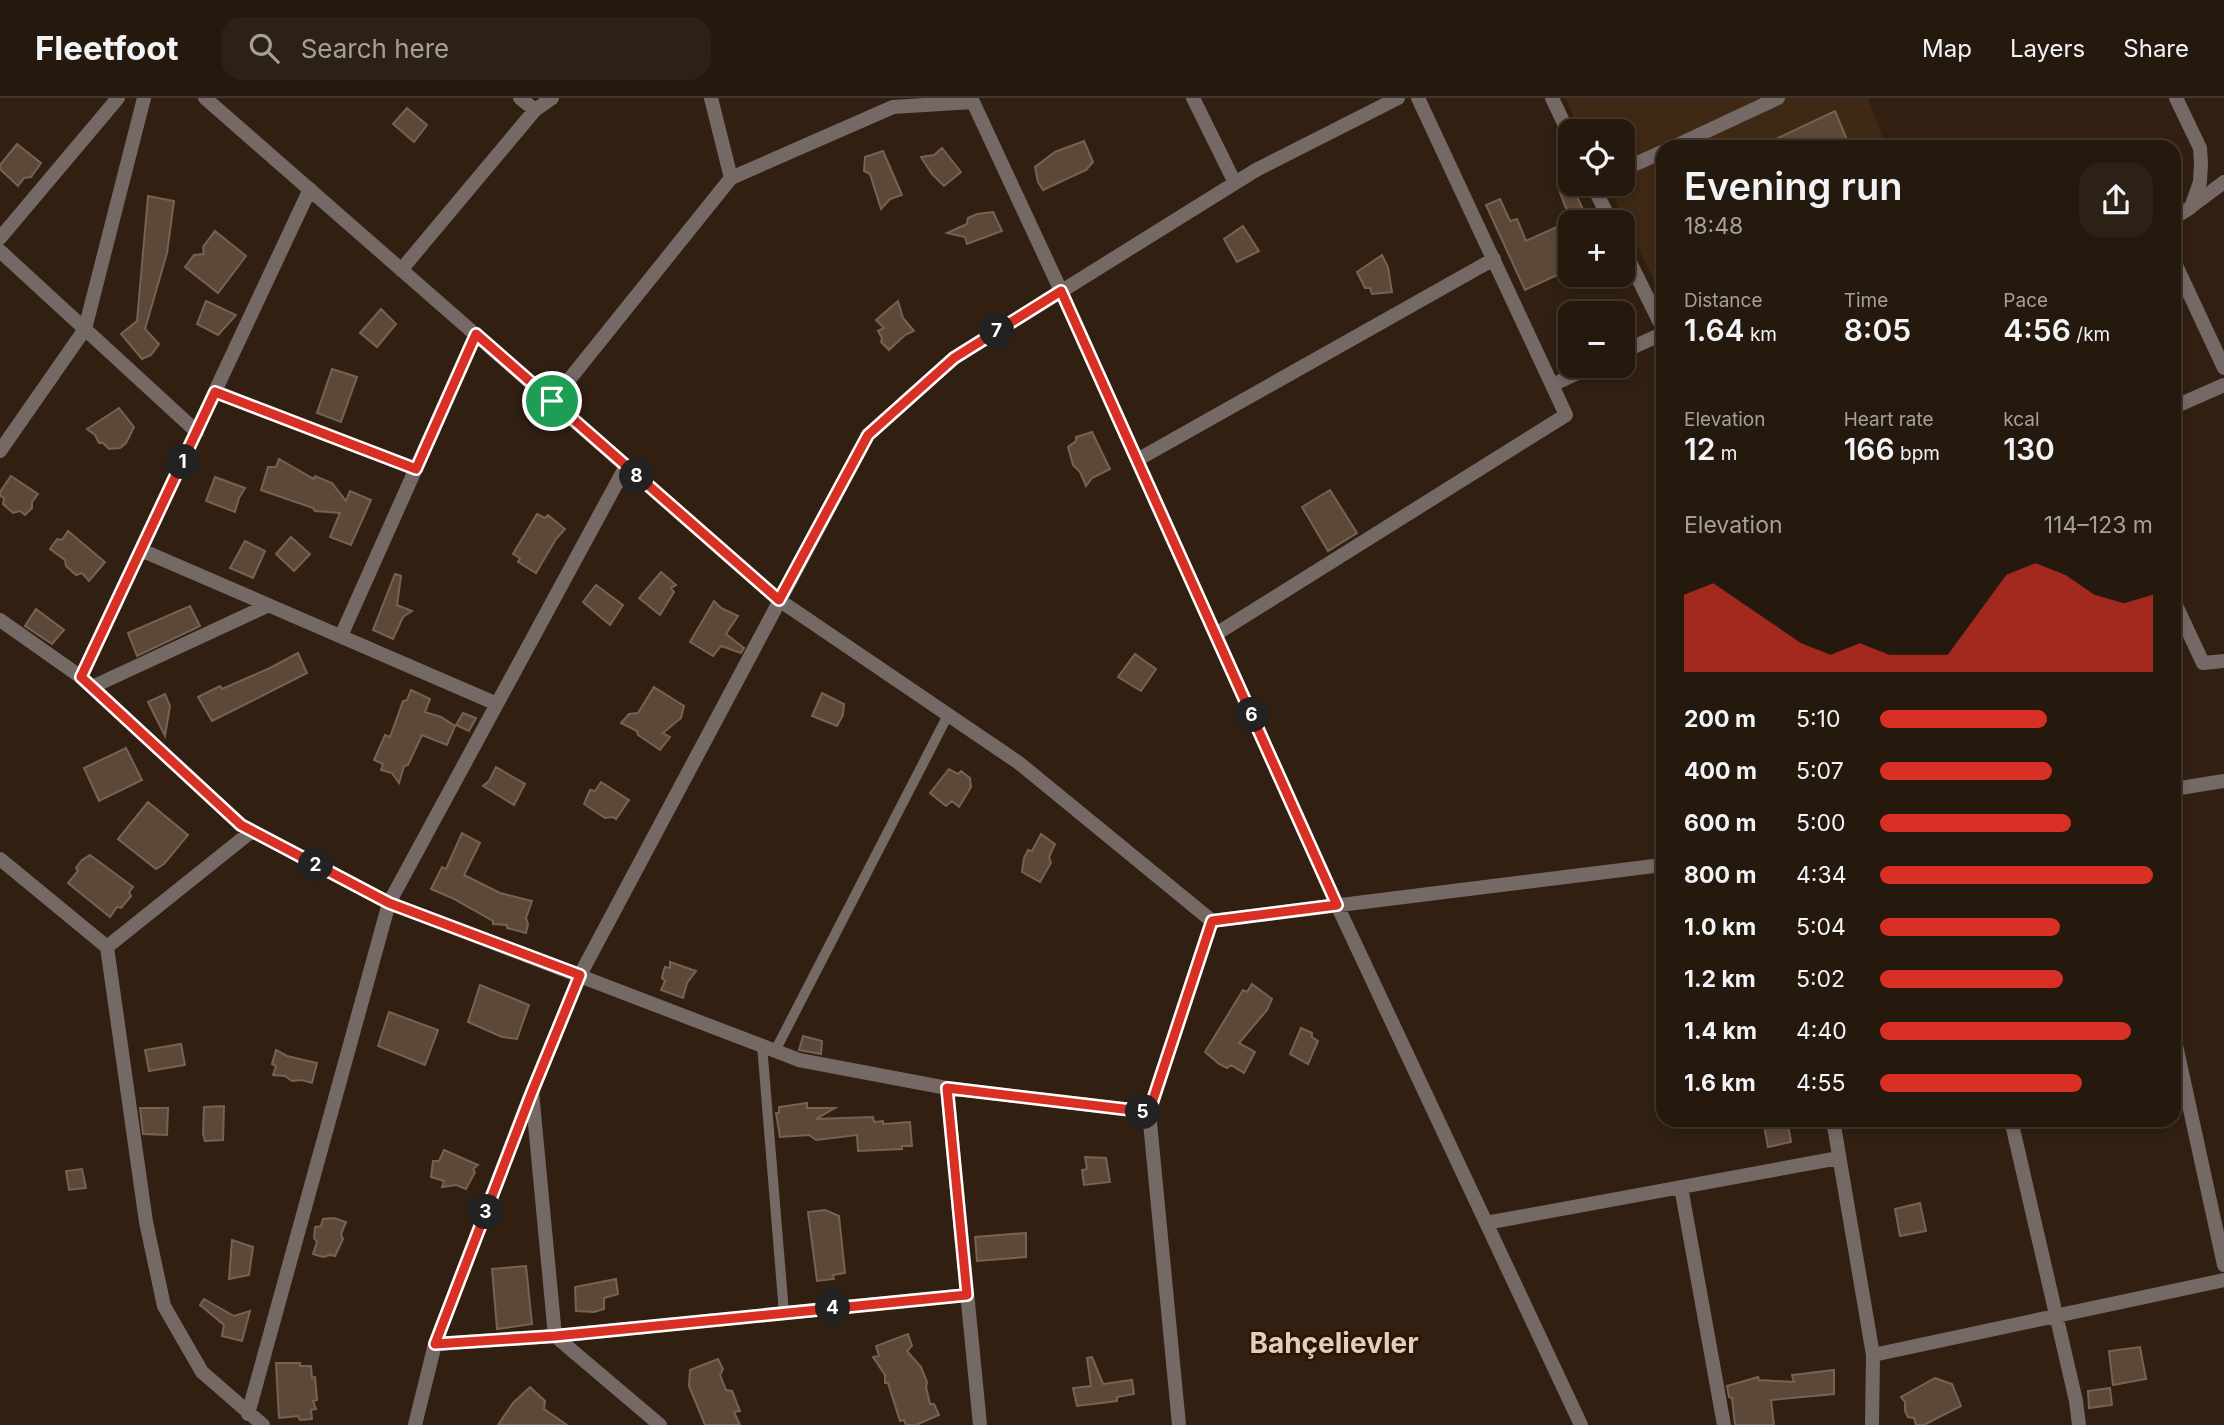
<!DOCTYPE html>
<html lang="en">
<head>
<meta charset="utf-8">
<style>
	body { margin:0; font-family:Inter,sans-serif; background:#2d2116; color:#f1f3f6; height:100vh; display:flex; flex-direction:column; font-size:26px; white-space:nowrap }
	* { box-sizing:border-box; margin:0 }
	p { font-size:23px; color:#a3a09d }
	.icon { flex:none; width:38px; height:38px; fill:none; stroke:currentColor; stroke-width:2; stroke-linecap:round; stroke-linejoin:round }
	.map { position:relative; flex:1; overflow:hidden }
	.details { position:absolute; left:1656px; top:42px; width:525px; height:987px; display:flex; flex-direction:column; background:#25180d; border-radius:21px; box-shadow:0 4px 10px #0003,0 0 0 2px #42372e }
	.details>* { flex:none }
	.fabs { position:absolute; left:1558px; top:21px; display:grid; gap:14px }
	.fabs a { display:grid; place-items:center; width:77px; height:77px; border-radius:14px; background:#25180d; box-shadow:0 4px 10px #0003,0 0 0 2px #42372e; font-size:35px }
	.pin { position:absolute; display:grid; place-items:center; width:60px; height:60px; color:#fff; margin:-30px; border:4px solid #fff; border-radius:50%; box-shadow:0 2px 7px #0007 }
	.km { position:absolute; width:35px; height:35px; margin:-18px; border-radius:50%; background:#222; color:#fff; font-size:19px; line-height:35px; text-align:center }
	.round { display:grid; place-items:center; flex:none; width:74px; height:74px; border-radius:21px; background:#2d2116 }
	.head { display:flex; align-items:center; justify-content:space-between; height:119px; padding:0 28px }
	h1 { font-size:38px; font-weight:600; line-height:52px }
	.stats { display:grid; grid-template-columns:repeat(3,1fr); gap:10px; height:119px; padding:7px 28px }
	.stats div { display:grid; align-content:center }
	.stats b { font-size:30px; font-weight:600 }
	.stats small { font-size:19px; font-weight:400 }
	.stats p { font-size:19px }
	.chart { height:196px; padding:14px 28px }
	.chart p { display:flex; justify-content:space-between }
	.chart svg { width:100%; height:126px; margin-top:7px; fill:#d93025; opacity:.7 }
	ul { padding:0 28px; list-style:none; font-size:23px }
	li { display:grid; grid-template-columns:112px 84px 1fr; align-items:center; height:52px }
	li i { height:18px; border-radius:9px; background:#d93025 }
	header { display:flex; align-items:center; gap:42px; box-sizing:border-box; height:98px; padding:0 35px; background:#25180d; border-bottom:2px solid #42372e }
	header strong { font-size:33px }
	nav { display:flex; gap:38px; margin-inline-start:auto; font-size:24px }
	.search { width:490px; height:63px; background:#2d2116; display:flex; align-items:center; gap:18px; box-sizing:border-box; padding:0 24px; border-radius:21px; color:#a3a09d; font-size:26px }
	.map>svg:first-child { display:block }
</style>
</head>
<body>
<header>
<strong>Fleetfoot</strong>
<div class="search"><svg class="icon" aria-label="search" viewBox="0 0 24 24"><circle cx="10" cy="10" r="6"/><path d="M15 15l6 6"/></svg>Search here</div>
<nav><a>Map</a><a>Layers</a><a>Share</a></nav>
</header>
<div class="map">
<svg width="2224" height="1327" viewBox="0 0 2224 1327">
	<rect width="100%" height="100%" fill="#312011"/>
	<!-- built -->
	<path fill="#3f2814" d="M 1565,0 L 1868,0 L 1886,49 L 1662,49 L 1662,199 L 1607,86 L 1622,86 L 1622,33 L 1581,33 Z"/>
	<!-- building -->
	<path fill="#5c4839" stroke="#776252" stroke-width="2" d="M 407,10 L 427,27 L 414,44 L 393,26 Z
		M 1835,13 L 1850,49 L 1759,49 Z
		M 1084,43 L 1093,64 L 1086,72 L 1043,92 L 1038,84 L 1035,69 L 1055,54 Z
		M 17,46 L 41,65 L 31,79 L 24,80 L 18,88 L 0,71 L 0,67 Z
		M 942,50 L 961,74 L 944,88 L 932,76 L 921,59 L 934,57 Z
		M 883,53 L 902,97 L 890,101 L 881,111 L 870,76 L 864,73 L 865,59 Z
		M 1557,86 L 1571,86 L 1589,124 L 1575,124 L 1565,108 Z
		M 148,98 L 174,103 L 167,155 L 145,231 L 159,246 L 151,257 L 142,261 L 121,236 L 137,223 Z
		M 1500,101 L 1510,123 L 1517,121 L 1526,143 L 1570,123 L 1570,171 L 1525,192 L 1486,107 Z
		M 993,114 L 1002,133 L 967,146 L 965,139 L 947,135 L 967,126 L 968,120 L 977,116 Z
		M 1243,128 L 1259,153 L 1237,164 L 1224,141 Z
		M 215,133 L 246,158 L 218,195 L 185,169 L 194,157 L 204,156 L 203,149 Z
		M 1382,157 L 1388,169 L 1392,194 L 1372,196 L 1370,190 L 1365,190 L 1357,174 Z
		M 206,203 L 236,217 L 218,237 L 197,226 Z
		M 898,203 L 903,220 L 914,233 L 905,237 L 889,252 L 881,244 L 882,240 L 878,233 L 884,230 L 876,222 Z
		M 381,211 L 396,226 L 377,249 L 360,235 Z
		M 332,271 L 357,279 L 341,324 L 317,315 Z
		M 119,310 L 134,329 L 126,345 L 120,350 L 109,351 L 103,345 L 99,345 L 95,337 L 87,331 Z
		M 1092,334 L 1110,371 L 1092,380 L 1086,388 L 1080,374 L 1073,367 L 1068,349 L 1076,343 L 1076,339 Z
		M 279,361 L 314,381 L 315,378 L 332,385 L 346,403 L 350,393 L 371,402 L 351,447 L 330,439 L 340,415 L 315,413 L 313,410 L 261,392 L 268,369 L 276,369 Z
		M 11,378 L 38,396 L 32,404 L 32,410 L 25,417 L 20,413 L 13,415 L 3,406 L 4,400 L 0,398 L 0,394 Z
		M 215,379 L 245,390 L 239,400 L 235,414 L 206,403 Z
		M 1330,392 L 1357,435 L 1328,453 L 1302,409 Z
		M 537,416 L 545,420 L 548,417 L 565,431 L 556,441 L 536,475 L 518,464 L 520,460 L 513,456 Z
		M 68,433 L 105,464 L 89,483 L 82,475 L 76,477 L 66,468 L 65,462 L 50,451 L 57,441 L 62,442 Z
		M 291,439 L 310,456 L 294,473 L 276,456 Z
		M 245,443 L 265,453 L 253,480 L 230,470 Z
		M 661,474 L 676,487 L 671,490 L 674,494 L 660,517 L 639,500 Z
		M 395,476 L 401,478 L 397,507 L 412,513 L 403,519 L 393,541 L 373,532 Z
		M 596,487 L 623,507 L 610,527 L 583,504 Z
		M 714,503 L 721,510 L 738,518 L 726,536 L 744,550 L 741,555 L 721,548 L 713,558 L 690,544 Z
		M 190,508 L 200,528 L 137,558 L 128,535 Z
		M 36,511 L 64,532 L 52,546 L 25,528 Z
		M 298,555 L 307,575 L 212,623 L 198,599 L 220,588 L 222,591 L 270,570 Z
		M 1135,556 L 1156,571 L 1141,593 L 1118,579 Z
		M 654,589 L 684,608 L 681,620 L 663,635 L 670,639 L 660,652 L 638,637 L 637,633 L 621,625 L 629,616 L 638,615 Z
		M 411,592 L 430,601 L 425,614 L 441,619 L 455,628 L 447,647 L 422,637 L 408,667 L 404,668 L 399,685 L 392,675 L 381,672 L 383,666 L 374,662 L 385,637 L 390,639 L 403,603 L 407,602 Z
		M 822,595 L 844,606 L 843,617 L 837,628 L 812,618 Z
		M 165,596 L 170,608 L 165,638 L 148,604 Z
		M 463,615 L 476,620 L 469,633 L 456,627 Z
		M 126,650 L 142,682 L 99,703 L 84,670 Z
		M 496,669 L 525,686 L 514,707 L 483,688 L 489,683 Z
		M 949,671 L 958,676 L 961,673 L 970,680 L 971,689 L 959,709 L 952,703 L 946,708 L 930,695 Z
		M 601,684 L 629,702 L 616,721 L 613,719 L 605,720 L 584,706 L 590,692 L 595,693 Z
		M 148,704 L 188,737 L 164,766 L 156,771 L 118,741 Z
		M 462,735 L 480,745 L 464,777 L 500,795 L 532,803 L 526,820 L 528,826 L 526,835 L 507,830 L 507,827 L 493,826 L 493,823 L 452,800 L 431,791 L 442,769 L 446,771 Z
		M 1041,736 L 1055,746 L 1049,759 L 1051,765 L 1040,784 L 1022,774 L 1024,760 L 1028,752 L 1032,753 Z
		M 90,757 L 133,789 L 129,794 L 131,798 L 121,810 L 117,809 L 110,819 L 68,785 L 78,773 L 76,770 L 82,762 Z
		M 670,864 L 696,873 L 687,885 L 683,900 L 661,892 L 665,883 L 662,880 L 663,875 L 665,869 L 670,870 Z
		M 1252,886 L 1272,901 L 1267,912 L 1239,945 L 1255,954 L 1244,975 L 1231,967 L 1227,970 L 1219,966 L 1205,954 L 1243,892 L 1247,894 Z
		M 480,887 L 529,907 L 517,941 L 502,939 L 468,924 Z
		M 389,914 L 438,932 L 425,967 L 378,948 Z
		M 1301,930 L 1312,935 L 1312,939 L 1318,943 L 1308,966 L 1290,956 Z
		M 803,938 L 822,943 L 821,956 L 799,952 Z
		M 181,946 L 185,967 L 149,973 L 145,952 Z
		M 276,952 L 287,958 L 317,965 L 312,985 L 302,982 L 292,983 L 285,978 L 273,977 L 276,968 L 272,966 Z
		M 807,1005 L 807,1010 L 835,1010 L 816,1021 L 873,1019 L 874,1024 L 883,1023 L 883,1026 L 910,1024 L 912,1048 L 902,1048 L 902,1051 L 858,1053 L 857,1037 L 816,1042 L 809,1037 L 780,1039 L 776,1015 L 779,1015 L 779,1009 Z
		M 224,1008 L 223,1042 L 205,1043 L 203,1036 L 204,1009 Z
		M 140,1010 L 168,1010 L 167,1037 L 143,1036 Z
		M 1763,1022 L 1787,1022 L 1791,1044 L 1768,1049 Z
		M 444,1052 L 478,1067 L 473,1071 L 475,1074 L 466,1091 L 456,1087 L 442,1089 L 444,1083 L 431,1079 L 433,1063 L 439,1063 Z
		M 1085,1059 L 1106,1060 L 1110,1084 L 1084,1087 L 1082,1072 L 1087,1071 Z
		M 82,1071 L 86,1090 L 69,1092 L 66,1073 Z
		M 1920,1105 L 1926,1133 L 1900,1138 L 1895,1111 Z
		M 825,1112 L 839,1118 L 845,1175 L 833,1177 L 834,1181 L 817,1183 L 808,1114 Z
		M 334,1120 L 346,1124 L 341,1136 L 343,1141 L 335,1158 L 330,1157 L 323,1159 L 313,1156 L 317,1144 L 314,1140 L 315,1129 L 321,1128 L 323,1121 Z
		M 1026,1135 L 1026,1159 L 977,1163 L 975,1139 Z
		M 232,1142 L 253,1149 L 249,1177 L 229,1181 Z
		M 526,1168 L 532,1226 L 497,1231 L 492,1171 Z
		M 616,1181 L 618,1196 L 604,1200 L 604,1211 L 594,1214 L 576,1213 L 575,1189 Z
		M 204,1201 L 234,1218 L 250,1213 L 242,1243 L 222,1238 L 224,1227 L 200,1207 Z
		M 908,1236 L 912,1248 L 907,1253 L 921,1269 L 927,1284 L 926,1289 L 930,1306 L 934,1306 L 939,1317 L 916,1327 L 906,1327 L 904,1322 L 900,1323 L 888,1285 L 885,1285 L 885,1277 L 873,1259 L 879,1258 L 876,1248 Z
		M 2140,1249 L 2146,1281 L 2113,1287 L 2109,1253 Z
		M 1092,1259 L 1103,1286 L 1132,1282 L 1134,1296 L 1117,1299 L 1117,1303 L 1077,1308 L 1073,1290 L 1091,1288 L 1087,1260 Z
		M 718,1261 L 723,1271 L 720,1277 L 726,1292 L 732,1293 L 740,1313 L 734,1314 L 740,1327 L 705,1327 L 689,1288 L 690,1272 Z
		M 276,1265 L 300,1265 L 300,1268 L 311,1268 L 312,1280 L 315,1279 L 317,1302 L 313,1303 L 316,1311 L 311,1312 L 312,1321 L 300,1322 L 298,1318 L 279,1320 Z
		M 1834,1272 L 1834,1296 L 1771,1302 L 1774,1327 L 1735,1327 L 1732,1300 L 1729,1299 L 1727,1288 L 1758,1279 L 1759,1282 L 1794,1284 L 1792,1277 Z
		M 1935,1280 L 1952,1286 L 1961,1308 L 1924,1327 L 1916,1327 L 1914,1320 L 1908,1319 L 1905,1313 L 1905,1304 L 1901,1299 Z
		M 530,1289 L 545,1303 L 544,1311 L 567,1327 L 498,1327 L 513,1305 Z
		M 2110,1290 L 2112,1307 L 2089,1310 L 2088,1293 Z"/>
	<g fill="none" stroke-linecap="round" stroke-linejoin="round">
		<!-- service -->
		<path stroke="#756966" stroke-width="10" d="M 762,947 L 784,1215
			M 775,953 L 948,617"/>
		<!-- minor -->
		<path stroke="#756966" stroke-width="14" d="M 205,0 L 779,502 L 1019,665 L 1212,823 L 1662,767
			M 520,0 L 535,12
			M 711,0 L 731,80
			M 1193,0 L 1235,85
			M 1552,0 L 1570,38
			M 1673,49 L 1778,0
			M 1622,72 L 1662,54
			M 1592,86 L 1611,124
			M 310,91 L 81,579 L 241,727 L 389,805 L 799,962 L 947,990 L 1149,1014
			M 2192,108 L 2224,84
			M 2174,120 L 2191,109 L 2200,84 L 2201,65 L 2200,50 L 2176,0
			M 0,140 L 118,0
			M 1622,148 L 1662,229
			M 0,153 L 197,334
			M 2174,163 L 2224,270
			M 401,172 L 535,12 L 552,0
			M 1622,254 L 1662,236
			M 1552,287 L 1593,268
			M 216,294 L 416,371
			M 552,303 L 731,80 L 893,9 L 973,4 L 1061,193 L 1337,807 L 1581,1327
			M 2174,309 L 2224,287
			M 0,353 L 85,231 L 144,0
			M 1137,362 L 1494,161
			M 141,452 L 497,606
			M 2174,503 L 2203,565 L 2224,563
			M 0,522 L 81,579
			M 1216,536 L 1566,317 L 1418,0
			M 341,538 L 476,236
			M 92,589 L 269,507
			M 2174,691 L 2224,683
			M 0,761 L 107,849 L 146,1124 L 164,1208 L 202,1274 L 263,1327
			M 107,849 L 252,733
			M 2174,938 L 2224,1167
			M 947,990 L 980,1327
			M 1833,1022 L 1873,1257 L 1872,1327
			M 2011,1022 L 2076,1303 L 2079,1327
			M 1681,1089 L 1724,1327
			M 1486,1125 L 1839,1060
			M 435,1246 L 555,1238 L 967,1197
			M 1873,1257 L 2224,1182
			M 248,1316 L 389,805 L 626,368
			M 415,1327 L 435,1246 L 530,998
			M 660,1327 L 555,1238 L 532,994 L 580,877 L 868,337 L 954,260 L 1256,72 L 1398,0
			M 1179,1327 L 1149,1014 L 1212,823"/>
	</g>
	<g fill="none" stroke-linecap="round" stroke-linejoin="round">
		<defs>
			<path id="route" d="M 1061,193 L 1337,807 L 1212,823 L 1149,1014 L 947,990 L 967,1197 L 555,1238 L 435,1246 L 532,994 L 580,877 L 389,805 L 241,727 L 81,579 L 215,294 L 416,371 L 476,236 L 779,502 L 868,337 L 954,260 Z"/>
		</defs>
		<!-- route casing -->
		<use href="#route" stroke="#fff" stroke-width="14"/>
		<!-- route -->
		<use href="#route" stroke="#d93025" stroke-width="9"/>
	</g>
	<g text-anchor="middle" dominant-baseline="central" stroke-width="5" stroke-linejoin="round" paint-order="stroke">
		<!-- district labels -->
		<g font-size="28" font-weight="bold" fill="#e5cdba" stroke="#271608">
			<text x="1334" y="1245">Bahçelievler</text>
		</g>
	</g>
</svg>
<div class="fabs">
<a><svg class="icon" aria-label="locate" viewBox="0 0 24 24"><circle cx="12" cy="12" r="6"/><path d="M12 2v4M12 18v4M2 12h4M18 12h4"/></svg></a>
<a>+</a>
<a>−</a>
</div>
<div class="pin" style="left:552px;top:303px;background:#1e9e55"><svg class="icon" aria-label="arrive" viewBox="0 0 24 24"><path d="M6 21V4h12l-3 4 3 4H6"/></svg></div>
<b class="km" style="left:183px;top:364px">1</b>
<b class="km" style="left:316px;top:767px">2</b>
<b class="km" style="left:486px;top:1114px">3</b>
<b class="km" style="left:833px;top:1210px">4</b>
<b class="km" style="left:1143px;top:1014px">5</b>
<b class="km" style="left:1252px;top:617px">6</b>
<b class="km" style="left:997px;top:233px">7</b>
<b class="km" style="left:637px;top:378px">8</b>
<section class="details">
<div class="head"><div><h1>Evening run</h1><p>18:48</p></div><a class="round"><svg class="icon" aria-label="share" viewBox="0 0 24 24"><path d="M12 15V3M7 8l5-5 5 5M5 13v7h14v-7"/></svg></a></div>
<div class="stats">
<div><p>Distance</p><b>1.64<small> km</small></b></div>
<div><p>Time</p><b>8:05</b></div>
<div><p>Pace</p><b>4:56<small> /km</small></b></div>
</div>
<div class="stats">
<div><p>Elevation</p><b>12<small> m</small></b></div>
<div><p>Heart rate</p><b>166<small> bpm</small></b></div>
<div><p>kcal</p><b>130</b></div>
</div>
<div class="chart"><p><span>Elevation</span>114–123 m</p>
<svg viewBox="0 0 160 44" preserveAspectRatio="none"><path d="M0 44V17L10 13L20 20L30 27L40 34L50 38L60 34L70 38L80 38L90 38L100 24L110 10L120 6L130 10L140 17L150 20L160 17V44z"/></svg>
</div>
<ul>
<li><b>200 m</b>5:10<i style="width:61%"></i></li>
<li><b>400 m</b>5:07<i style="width:63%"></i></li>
<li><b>600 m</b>5:00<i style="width:70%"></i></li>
<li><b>800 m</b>4:34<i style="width:100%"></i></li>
<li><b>1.0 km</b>5:04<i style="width:66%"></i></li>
<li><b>1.2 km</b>5:02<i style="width:67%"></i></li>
<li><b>1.4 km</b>4:40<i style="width:92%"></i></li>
<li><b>1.6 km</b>4:55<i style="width:74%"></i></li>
</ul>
</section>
</div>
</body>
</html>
